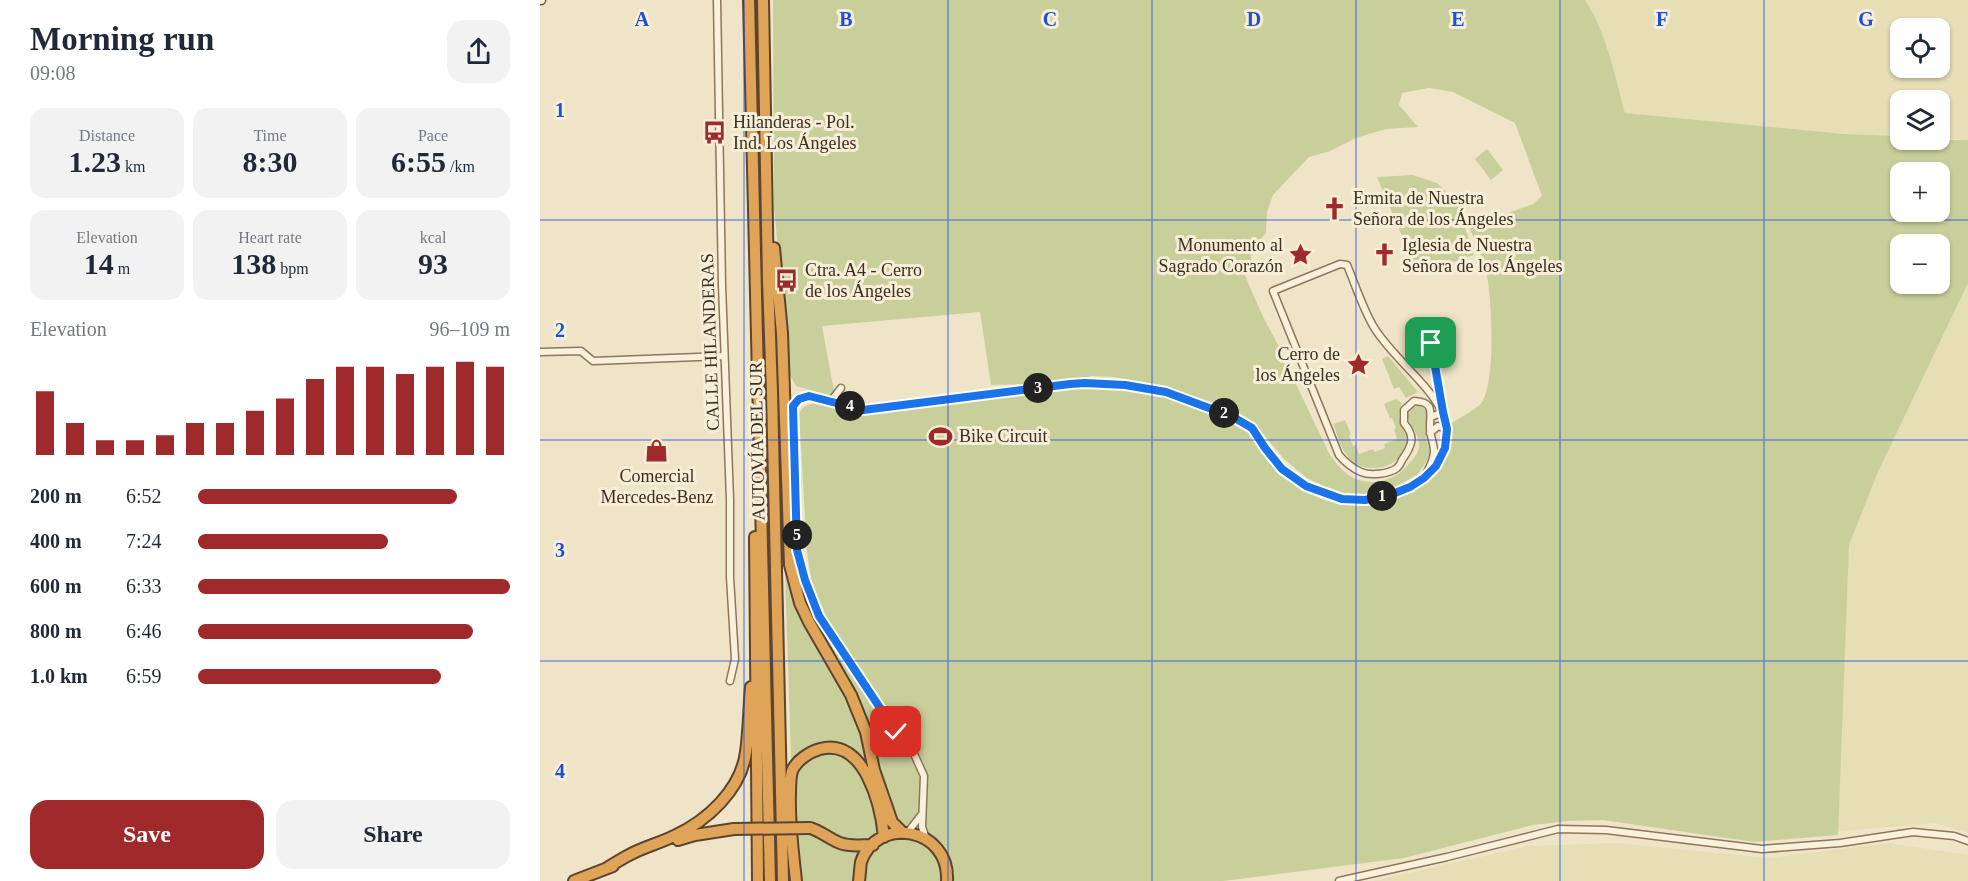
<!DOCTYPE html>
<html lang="en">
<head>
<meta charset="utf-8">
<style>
	body { margin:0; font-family:Georgia,serif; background:#f2f2f3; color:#1f2937; height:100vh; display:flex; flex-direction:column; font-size:22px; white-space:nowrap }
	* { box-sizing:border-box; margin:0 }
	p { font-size:20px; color:#747a83 }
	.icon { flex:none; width:33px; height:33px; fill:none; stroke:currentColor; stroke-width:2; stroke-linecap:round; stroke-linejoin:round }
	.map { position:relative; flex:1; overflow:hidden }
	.side { display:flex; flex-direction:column; background:#fff; width:540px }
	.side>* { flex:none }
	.fabs { position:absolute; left:1350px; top:18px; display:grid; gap:12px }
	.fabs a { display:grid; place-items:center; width:60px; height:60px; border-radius:12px; background:#fff; box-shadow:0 2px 4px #0004; font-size:30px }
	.pin { position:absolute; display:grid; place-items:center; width:51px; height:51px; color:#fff; margin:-26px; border-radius:12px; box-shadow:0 3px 9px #0006 }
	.km { position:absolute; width:30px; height:30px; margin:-15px; border-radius:50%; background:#222; color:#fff; font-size:16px; line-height:30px; text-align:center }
	.round { display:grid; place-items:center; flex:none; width:63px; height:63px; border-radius:18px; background:#f2f2f3 }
	.headline { display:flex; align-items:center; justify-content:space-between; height:102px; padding:0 30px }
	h1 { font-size:33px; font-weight:800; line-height:45px }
	.figures { display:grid; grid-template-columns:repeat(3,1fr); gap:9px; height:102px; padding:6px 30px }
	.figures div { display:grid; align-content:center; border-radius:15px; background:#f2f2f3; text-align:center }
	.figures b { font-size:30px; font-weight:800 }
	.figures small { font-size:16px; font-weight:400 }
	.figures p { font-size:16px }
	.chart { height:168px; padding:12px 30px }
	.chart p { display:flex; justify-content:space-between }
	.chart svg { width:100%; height:108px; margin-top:6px; stroke:#9e2a2b; stroke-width:6 }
	.action { display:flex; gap:12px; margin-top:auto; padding:12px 30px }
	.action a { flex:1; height:69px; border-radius:18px; background:#9e2a2b; color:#fff; font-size:24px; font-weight:800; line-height:69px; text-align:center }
	.action a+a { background:#f2f2f3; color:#1f2937 }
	ul { padding:0 30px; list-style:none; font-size:20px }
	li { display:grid; grid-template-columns:96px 72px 1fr; align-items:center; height:45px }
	li i { height:15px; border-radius:8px; background:#9e2a2b }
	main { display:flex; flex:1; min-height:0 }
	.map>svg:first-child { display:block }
</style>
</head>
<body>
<main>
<section class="side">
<div class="headline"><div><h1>Morning run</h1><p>09:08</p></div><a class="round"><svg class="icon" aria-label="share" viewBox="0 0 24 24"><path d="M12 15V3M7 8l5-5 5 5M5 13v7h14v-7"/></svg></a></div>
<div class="figures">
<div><p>Distance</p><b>1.23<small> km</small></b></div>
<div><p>Time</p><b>8:30</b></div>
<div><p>Pace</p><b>6:55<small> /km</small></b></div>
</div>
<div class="figures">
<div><p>Elevation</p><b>14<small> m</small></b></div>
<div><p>Heart rate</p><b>138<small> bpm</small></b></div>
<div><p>kcal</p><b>93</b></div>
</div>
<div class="chart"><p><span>Elevation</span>96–109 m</p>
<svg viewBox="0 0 160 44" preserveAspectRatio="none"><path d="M5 44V18M15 44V31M25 44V38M35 44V38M45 44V36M55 44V31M65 44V31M75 44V26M85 44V21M95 44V13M105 44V8M115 44V8M125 44V11M135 44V8M145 44V6M155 44V8"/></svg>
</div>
<ul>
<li><b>200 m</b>6:52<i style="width:83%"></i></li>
<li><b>400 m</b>7:24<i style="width:61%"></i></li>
<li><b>600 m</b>6:33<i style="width:100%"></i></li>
<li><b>800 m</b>6:46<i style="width:88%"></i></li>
<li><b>1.0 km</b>6:59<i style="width:78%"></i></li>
</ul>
<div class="action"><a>Save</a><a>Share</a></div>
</section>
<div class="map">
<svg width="1428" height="881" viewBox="0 0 1428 881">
	<rect width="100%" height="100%" fill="#f0e4c8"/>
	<!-- farmland -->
	<path fill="#e6deb5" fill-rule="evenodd" d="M 1045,0 L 1428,0 L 1428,140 L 1400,138 L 1400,100 L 1360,100 L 1360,136 L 1310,134 L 1085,113 ZM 1360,28 L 1400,28 L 1400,68 L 1360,68 Z
		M 1428,282 L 1428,833 L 1395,823 L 1292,832 L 1309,544 L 1367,393 Z
		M 1076,843 L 1228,858 L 1349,843 L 1428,855 L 1428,881 L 833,881 L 989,846 Z"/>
	<!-- green -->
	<path fill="#c9cf9b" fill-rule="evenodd" d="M 233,0 L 1045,0 C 1066,31 1075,77 1085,113 L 1305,134 L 1360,136 L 1360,140 L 1428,140 L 1428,283 L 1337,474 L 1309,545 L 1298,835 L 1214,842 L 1063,820 L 1027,821 L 993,825 L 864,858 L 683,881 L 255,881 L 245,573 L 311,671 L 349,710 L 293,631 L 272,585 L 267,551 L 259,413 L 265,406 L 274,403 L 323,415 L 410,403 L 530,384 L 576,387 L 625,396 L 694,423 L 700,428 L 711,432 C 727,462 751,487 784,500 C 820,513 884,498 904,463 C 911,450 912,437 912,423 C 919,418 939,408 942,402 C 956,380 952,297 946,270 C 944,258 934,239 929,227 L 993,204 L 1002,196 L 975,123 L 913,92 L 889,88 L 862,93 L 859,105 L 878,127 L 846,129 L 816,138 L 790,151 L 769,157 L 733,195 L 727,212 L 726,233 L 713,248 L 711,257 L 713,272 L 705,275 C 716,302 727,327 742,351 L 741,353 L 790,455 C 795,462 802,471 810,476 C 827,487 853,482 866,467 C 871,462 878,454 879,447 C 880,433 868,425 867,413 C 874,404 880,403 887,412 L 886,438 L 890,453 L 886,462 L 878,474 L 854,488 L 823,494 L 794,492 L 767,478 L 744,459 L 714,423 L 695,410 L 630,388 L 574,377 L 552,376 L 522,383 L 451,385 L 440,312 L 282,326 L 294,391 L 293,397 L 256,386 L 250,375 L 234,207 ZM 1360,172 L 1400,172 L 1400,212 L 1360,212 ZM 1360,244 L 1400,244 L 1400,284 L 1360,284 Z
		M 947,149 L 963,170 L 951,180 L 935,159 Z
		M 873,175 L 897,183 L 917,202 L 934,255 L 878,274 L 837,177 Z
		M 848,356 L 878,392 L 866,398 L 859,387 L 854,389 L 842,359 Z
		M 856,399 L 862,403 C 851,425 875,433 864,451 C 852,472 820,475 806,454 C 800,446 797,434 793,424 L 805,420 L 811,434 L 809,435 L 813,446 L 816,445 L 819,454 L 833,449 L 835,452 L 845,448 L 844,444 L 857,439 L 854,429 L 856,428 L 852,418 L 850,419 L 844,404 Z"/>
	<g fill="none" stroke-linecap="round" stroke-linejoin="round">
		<defs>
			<path id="street" d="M 177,0 L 182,285 L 190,500 L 190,577 L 195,659 L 190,681
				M 800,264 L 807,265 C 815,284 824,312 835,329 C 867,379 945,416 884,478 C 888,470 894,461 894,451 C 894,444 890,436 890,428 C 890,412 895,402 874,401 L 864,410 L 864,423 C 876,437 872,446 862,460 C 861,463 859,466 857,468 C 849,474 830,476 821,472 C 812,468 805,462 799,455 L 733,291 Z
				M 891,343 L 903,412 L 891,417
				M 0,352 L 41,351 L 53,361 L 184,356
				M 291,401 L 301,388
				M 890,433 L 898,426 L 907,429
				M 368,832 L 382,814
				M 386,839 L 382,827 L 384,776 L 370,745 L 356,731 L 279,617 L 265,580 L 257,550 L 253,406 L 259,399 L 269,396 L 323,409 L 530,384 C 561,382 595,384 625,392 C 640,396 654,403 669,408 C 683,413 698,417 710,427 C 716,432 719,440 723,446 C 728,453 735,461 741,467 C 746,472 753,476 759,481 C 799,508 844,502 884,478
				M 799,881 L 907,857 L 1018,829 L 1066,830 L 1222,849 L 1300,843 L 1373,832 L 1414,836 L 1428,841"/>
			<path id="secondary" d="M 0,0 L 1,0"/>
			<path id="highway" d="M 209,0 L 230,881
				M 223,0 L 228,281 L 232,392 L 243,881
				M 234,248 L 242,333 L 250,565 L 260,603 L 269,622 L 311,695 L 326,732 L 334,770 L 352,822 L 363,833
				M 215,537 L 218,881
				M 270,828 C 281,831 289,839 300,843 C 310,847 322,845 333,845
				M 138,840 L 155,835 L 194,829
				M 67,868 C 75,863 83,858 91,854 C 104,847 120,843 134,836 C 167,821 201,790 206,752 C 209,731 209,709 211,687
				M 34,881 L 73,866
				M 256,881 C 253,852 249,824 250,794 C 250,787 250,778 252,771 C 256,761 269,752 280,749 C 325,737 341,806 344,837
				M 319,881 C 320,875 320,868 321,862 C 337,815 410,827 407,881"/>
		</defs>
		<!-- street casing -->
		<use href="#street" stroke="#8d765c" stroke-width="9"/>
		<!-- secondary casing -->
		<use href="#secondary" stroke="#6f573f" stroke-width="11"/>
		<!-- highway casing -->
		<use href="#highway" stroke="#5b4430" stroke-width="14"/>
		<!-- street -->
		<use href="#street" stroke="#faf1dc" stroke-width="6"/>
		<!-- secondary -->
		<use href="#secondary" stroke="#faf1dc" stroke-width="8"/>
		<!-- highway -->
		<use href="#highway" stroke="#e0a458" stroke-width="10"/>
		<defs>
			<path id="highway-bridge" d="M 194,829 L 270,828"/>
		</defs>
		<!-- highway-bridge casing -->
		<use href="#highway-bridge" stroke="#5b4430" stroke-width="14" stroke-linecap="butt"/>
		<!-- highway-bridge -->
		<use href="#highway-bridge" stroke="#e0a458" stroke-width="10"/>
	</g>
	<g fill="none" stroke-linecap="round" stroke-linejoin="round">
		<defs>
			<path id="route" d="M 356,732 L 279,616 L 265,580 L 257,550 L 253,406 L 259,399 L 269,396 L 323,410 L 530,384 L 545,383 L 585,385 L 626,392 L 693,417 L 712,428 L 725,448 L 742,469 L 766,486 L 802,499 L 825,500 L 850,495 L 870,487 L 884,478 L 896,466 L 905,448 L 907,429 L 903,412 L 891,343"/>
		</defs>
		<!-- route casing -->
		<use href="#route" stroke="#fff" stroke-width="12"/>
		<!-- route -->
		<use href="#route" stroke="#1a73e8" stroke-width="8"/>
	</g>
	<!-- grid -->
	<path fill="none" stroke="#1d4ed8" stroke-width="1.5" stroke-opacity="0.55" d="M 204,0 L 204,881M 408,0 L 408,881M 612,0 L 612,881M 816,0 L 816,881M 1020,0 L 1020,881M 1224,0 L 1224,881M 0,220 L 1428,220M 0,440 L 1428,440M 0,661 L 1428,661"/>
	<!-- icons -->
	<defs>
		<symbol id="bus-bare" viewBox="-9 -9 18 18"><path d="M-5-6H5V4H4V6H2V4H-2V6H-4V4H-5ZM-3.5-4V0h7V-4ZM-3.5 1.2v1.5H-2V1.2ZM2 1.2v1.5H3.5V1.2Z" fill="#9e2a2b" stroke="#f7eed8" stroke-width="2.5" paint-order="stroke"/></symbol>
		<symbol id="church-bare" viewBox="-9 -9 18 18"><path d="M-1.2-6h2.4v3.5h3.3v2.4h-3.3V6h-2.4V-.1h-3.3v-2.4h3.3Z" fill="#9e2a2b" stroke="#f7eed8" stroke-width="2.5" paint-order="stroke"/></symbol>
		<symbol id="sight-bare" viewBox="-9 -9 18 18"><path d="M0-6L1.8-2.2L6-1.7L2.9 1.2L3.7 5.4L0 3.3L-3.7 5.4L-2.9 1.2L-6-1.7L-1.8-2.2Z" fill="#9e2a2b" stroke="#f7eed8" stroke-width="2.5" paint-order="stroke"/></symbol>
		<symbol id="stadium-bare" viewBox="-9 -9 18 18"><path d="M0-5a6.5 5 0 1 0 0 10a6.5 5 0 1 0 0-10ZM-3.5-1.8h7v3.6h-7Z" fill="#9e2a2b" stroke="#f7eed8" stroke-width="2.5" paint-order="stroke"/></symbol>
		<symbol id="shop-bare" viewBox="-9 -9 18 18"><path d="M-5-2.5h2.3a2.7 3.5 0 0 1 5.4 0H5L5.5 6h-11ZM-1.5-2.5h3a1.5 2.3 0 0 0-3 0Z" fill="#9e2a2b" stroke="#f7eed8" stroke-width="2.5" paint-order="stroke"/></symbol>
	</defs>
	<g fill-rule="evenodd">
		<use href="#bus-bare" x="158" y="116" width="33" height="33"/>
		<use href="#church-bare" x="778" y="192" width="33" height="33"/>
		<use href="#sight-bare" x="744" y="238" width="33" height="33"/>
		<use href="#church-bare" x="828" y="238" width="33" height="33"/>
		<use href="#bus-bare" x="230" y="264" width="33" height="33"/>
		<use href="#sight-bare" x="802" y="348" width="33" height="33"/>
		<use href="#stadium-bare" x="384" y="420" width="33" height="33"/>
		<use href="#shop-bare" x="100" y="434" width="33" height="33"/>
	</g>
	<g text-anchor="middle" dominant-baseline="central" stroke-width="6" stroke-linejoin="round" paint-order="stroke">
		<!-- poi labels -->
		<g font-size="18" fill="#3d2e20" stroke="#f7eed8" text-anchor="start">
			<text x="193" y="122">Hilanderas - Pol.<tspan x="193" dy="21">Ind. Los Ángeles</tspan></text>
			<text x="813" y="198">Ermita de Nuestra<tspan x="813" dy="21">Señora de los Ángeles</tspan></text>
			<text x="743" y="245" text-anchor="end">Monumento al<tspan x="743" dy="21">Sagrado Corazón</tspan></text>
			<text x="862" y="245">Iglesia de Nuestra<tspan x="862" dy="21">Señora de los Ángeles</tspan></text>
			<text x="265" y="270">Ctra. A4 - Cerro<tspan x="265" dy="21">de los Ángeles</tspan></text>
			<text x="800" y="354" text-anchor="end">Cerro de<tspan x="800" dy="21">los Ángeles</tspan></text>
			<text x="419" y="436">Bike Circuit</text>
			<text x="117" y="476" text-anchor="middle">Comercial<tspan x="117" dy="21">Mercedes-Benz</tspan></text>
		</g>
		<!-- street labels -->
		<g font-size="18" fill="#3d2e20" stroke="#f7eed8">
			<text transform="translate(170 342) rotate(-92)">CALLE HILANDERAS</text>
			<text transform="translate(217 441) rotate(-91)">AUTOVÍA DEL SUR</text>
		</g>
	</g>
	<g font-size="20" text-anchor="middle" font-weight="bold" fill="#1d4ed8" stroke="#f7eed8" stroke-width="6" stroke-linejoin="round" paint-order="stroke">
		<text x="102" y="26">A</text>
		<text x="306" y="26">B</text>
		<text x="510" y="26">C</text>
		<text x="714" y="26">D</text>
		<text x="918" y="26">E</text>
		<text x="1122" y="26">F</text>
		<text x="1326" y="26">G</text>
		<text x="20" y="117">1</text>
		<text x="20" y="337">2</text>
		<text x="20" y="557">3</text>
		<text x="20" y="778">4</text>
	</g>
</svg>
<div class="fabs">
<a><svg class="icon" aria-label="locate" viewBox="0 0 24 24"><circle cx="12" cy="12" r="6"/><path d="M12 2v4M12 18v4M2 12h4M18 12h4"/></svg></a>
<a><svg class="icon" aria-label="layers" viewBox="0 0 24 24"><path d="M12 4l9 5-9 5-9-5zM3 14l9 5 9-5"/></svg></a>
<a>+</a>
<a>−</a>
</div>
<div class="pin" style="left:891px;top:343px;background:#1e9e55"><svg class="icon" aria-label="arrive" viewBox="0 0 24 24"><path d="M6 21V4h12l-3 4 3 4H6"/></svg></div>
<div class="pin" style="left:356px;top:732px;background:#d93025"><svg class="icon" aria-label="check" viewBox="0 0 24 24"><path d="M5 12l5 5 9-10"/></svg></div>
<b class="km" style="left:842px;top:496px">1</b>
<b class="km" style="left:684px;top:413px">2</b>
<b class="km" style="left:498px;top:388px">3</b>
<b class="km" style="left:310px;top:406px">4</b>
<b class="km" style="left:257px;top:535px">5</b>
</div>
</main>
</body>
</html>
